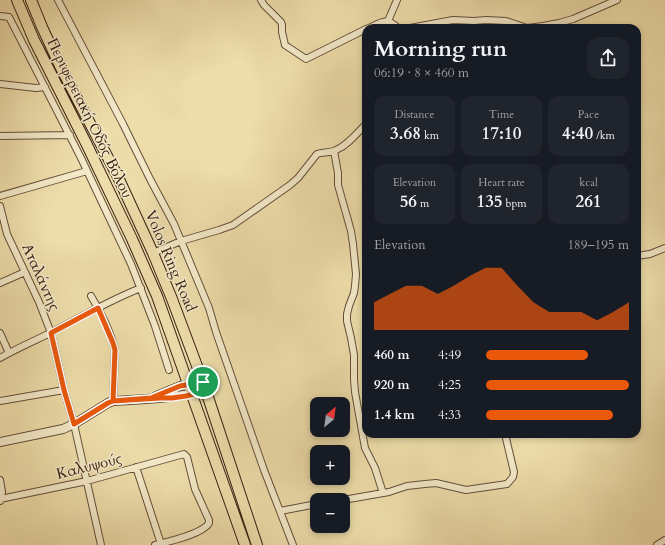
<!DOCTYPE html>
<html lang="en">
<head>
<meta charset="utf-8">
<style>
	body { margin:0; font-family:Cardo,serif; background:#20242c; color:#f1f3f6; height:100vh; display:flex; flex-direction:column; font-size:15px; white-space:nowrap }
	* { box-sizing:border-box; margin:0 }
	p { font-size:13px; color:#9ea1a6 }
	.icon { flex:none; width:22px; height:22px; fill:none; stroke:currentColor; stroke-width:2; stroke-linecap:round; stroke-linejoin:round }
	.map { position:relative; flex:1; overflow:hidden }
	.details { position:absolute; left:362px; top:24px; width:279px; height:414px; display:flex; flex-direction:column; background:#171b24; border-radius:12px; box-shadow:0 2px 6px #0003 }
	.details>* { flex:none }
	.needle { width:26px; rotate:29deg }
	.tools { position:absolute; left:310px; top:397px; display:grid; gap:8px }
	.tools a { display:grid; place-items:center; width:40px; height:40px; border-radius:8px; background:#171b24; box-shadow:0 2px 6px #0003; font-size:20px }
	.pin { position:absolute; display:grid; place-items:center; width:34px; height:34px; color:#fff; margin:-17px; border:2px solid #fff; border-radius:50%; box-shadow:0 1px 4px #0007 }
	.round { display:grid; place-items:center; flex:none; width:42px; height:42px; border-radius:12px; background:#20242c }
	.head { display:flex; align-items:center; justify-content:space-between; height:68px; padding:0 12px }
	h1 { font-size:22px; font-weight:700; line-height:30px }
	.figures { display:grid; grid-template-columns:repeat(3,1fr); gap:6px; height:68px; padding:4px 12px }
	.figures div { display:grid; align-content:center; border-radius:10px; background:#20242c; text-align:center }
	.figures b { font-size:17px; font-weight:700 }
	.figures small { font-size:11px; font-weight:400 }
	.figures p { font-size:11px }
	.chart { height:112px; padding:8px 12px }
	.chart p { display:flex; justify-content:space-between }
	.chart svg { width:100%; height:72px; margin-top:4px; fill:#ea580c; opacity:.7 }
	ul { padding:0 12px; list-style:none; font-size:13px }
	li { display:grid; grid-template-columns:64px 48px 1fr; align-items:center; height:30px }
	li i { height:10px; border-radius:5px; background:#ea580c }
	.map>svg:first-child { display:block }
</style>
</head>
<body>
<div class="map">
<svg width="665" height="545" viewBox="0 0 665 545">
	<rect width="100%" height="100%" fill="#edddaa"/>
	<filter id="stains"><feTurbulence type="fractalNoise" baseFrequency=".005" numOctaves="4"/><feColorMatrix values="0 0 0 0 .2 0 0 0 0 .09 0 0 0 0 .02 0 0 0 .5 -.17"/></filter>
	<radialGradient id="worn" r=".72"><stop offset=".6" stop-color="#630" stop-opacity="0"/><stop offset="1" stop-color="#630" stop-opacity=".3"/></radialGradient>
	<g fill="none" stroke-linecap="round" stroke-linejoin="round">
		<defs>
			<path id="minor" d="M 58,0 L 123,124 L 150,179 L 174,224 L 209,308 L 216,332 L 264,470 L 293,545
				M 261,0 L 264,5 L 281,22 L 282,25 L 282,32 L 285,45 L 306,59 L 366,29
				M 0,16 L 9,17 L 81,158 L 131,264 L 155,326 L 169,370
				M 388,21 L 397,0
				M 369,28 C 381,22 387,17 398,28
				M 410,28 L 453,20 L 474,21 L 486,20 L 506,21 L 527,28 L 543,26 L 559,23 L 573,19 L 617,0
				M 0,84 L 36,88 L 45,87
				M 0,136 L 70,135
				M 334,151 L 338,173 L 338,185 L 351,231 L 353,244 L 356,274 L 355,286 L 354,293 L 349,306 L 347,314 L 347,321 L 351,338 L 354,355 L 354,379 L 355,392 L 365,448 L 375,468 L 383,493
				M 0,196 L 87,171
				M 0,206 L 7,234 L 39,302 L 51,333 L 64,390 L 74,424 L 101,545
				M 153,253 L 181,241 L 219,230 L 233,225 L 290,185 L 298,178 L 317,154 C 323,152 330,153 336,150 C 348,145 357,133 366,124
				M 637,256 L 650,254 L 665,248
				M 0,283 L 25,272
				M 91,296 C 100,311 111,333 115,350 L 113,401
				M 0,333 L 9,353
				M 0,358 C 19,347 39,339 58,329 C 85,315 112,299 141,288
				M 0,401 L 64,390
				M 136,467 L 161,544
				M 0,480 L 2,492 L 0,501
				M 0,499 L 87,481 L 184,454 L 187,457 L 195,489 L 209,520 L 209,523 C 203,534 167,542 155,545
				M 343,500 L 389,492 L 407,486 L 425,484 L 436,483 L 466,490 L 507,484 L 513,477 L 514,472 L 505,434
				M 280,511 L 317,504
				M 657,545 L 665,540"/>
			<path id="tertiary" d="M 156,396 L 180,386 L 203,382
				M 0,442 L 63,429 L 74,424 L 108,403 L 113,401 C 144,399 175,398 206,391"/>
			<path id="primary" d="M 17,0 L 34,40 L 87,145 L 132,239 L 157,296 L 192,395 L 245,545
				M 31,0 L 42,27 L 60,66 L 118,177 L 153,253 L 172,299 L 203,382 L 257,545"/>
		</defs>
		<!-- minor casing -->
		<use href="#minor" stroke="#644e3a" stroke-width="8"/>
		<!-- tertiary casing -->
		<use href="#tertiary" stroke="#644e3a" stroke-width="10"/>
		<!-- primary casing -->
		<use href="#primary" stroke="#371e14" stroke-width="12"/>
		<!-- minor -->
		<use href="#minor" stroke="#f3e9c8" stroke-width="6"/>
		<!-- tertiary -->
		<use href="#tertiary" stroke="#f3e9c8" stroke-width="8"/>
		<!-- primary -->
		<use href="#primary" stroke="#edddaa" stroke-width="10"/>
	</g>
	<g fill="none" stroke-linecap="round" stroke-linejoin="round">
		<defs>
			<path id="route" d="M 203,382 L 180,386 L 151,398 L 113,401 L 115,350 L 113,343 L 98,308 L 51,333 L 64,390 L 74,424 L 108,403 L 113,401 L 160,398 L 172,398 L 186,396 L 206,391 L 203,382"/>
		</defs>
		<!-- route casing -->
		<use href="#route" stroke="#fff" stroke-width="8"/>
		<!-- route -->
		<use href="#route" stroke="#ea580c" stroke-width="5"/>
	</g>
	<g text-anchor="middle" dominant-baseline="central" stroke-width="3" stroke-linejoin="round" paint-order="stroke">
		<!-- street labels -->
		<g font-size="15" fill="#371e14" stroke="#f3e9c8">
			<text transform="translate(90 118) rotate(64)">Περιφερειακή Οδός Βόλου</text>
			<text transform="translate(171 261) rotate(67)">Volos Ring Road</text>
			<text transform="translate(41 277) rotate(66)">Αταλάντης</text>
			<text transform="translate(89 466) rotate(-14)">Καλυψούς</text>
		</g>
	</g>
	<rect width="100%" height="100%" filter="url(#stains)"/>
	<rect width="100%" height="100%" fill="url(#worn)"/>
</svg>
<div class="tools">
<a><svg class="needle" viewBox="-14 -14 28 28"><path d="M0-13l5 13h-10z" fill="#e53935"/><path d="M0 13l5-13h-10z" fill="#9ea1a6"/></svg></a>
<a>+</a>
<a>−</a>
</div>
<div class="pin" style="left:203px;top:382px;background:#1e9e55"><svg class="icon" aria-label="arrive" viewBox="0 0 24 24"><path d="M6 21V4h12l-3 4 3 4H6"/></svg></div>
<section class="details">
<div class="head"><div><h1>Morning run</h1><p>06:19 · 8 × 460 m</p></div><a class="round"><svg class="icon" aria-label="share" viewBox="0 0 24 24"><path d="M12 15V3M7 8l5-5 5 5M5 13v7h14v-7"/></svg></a></div>
<div class="figures">
<div><p>Distance</p><b>3.68<small> km</small></b></div>
<div><p>Time</p><b>17:10</b></div>
<div><p>Pace</p><b>4:40<small> /km</small></b></div>
</div>
<div class="figures">
<div><p>Elevation</p><b>56<small> m</small></b></div>
<div><p>Heart rate</p><b>135<small> bpm</small></b></div>
<div><p>kcal</p><b>261</b></div>
</div>
<div class="chart"><p><span>Elevation</span>189–195 m</p>
<svg viewBox="0 0 160 44" preserveAspectRatio="none"><path d="M0 44V27L10 22L20 17L30 17L40 22L50 17L60 11L70 6L80 6L90 17L100 27L110 33L120 33L130 33L140 38L150 33L160 27V44z"/></svg>
</div>
<ul>
<li><b>460 m</b>4:49<i style="width:71%"></i></li>
<li><b>920 m</b>4:25<i style="width:100%"></i></li>
<li><b>1.4 km</b>4:33<i style="width:89%"></i></li>
</ul>
</section>
</div>
</body>
</html>
